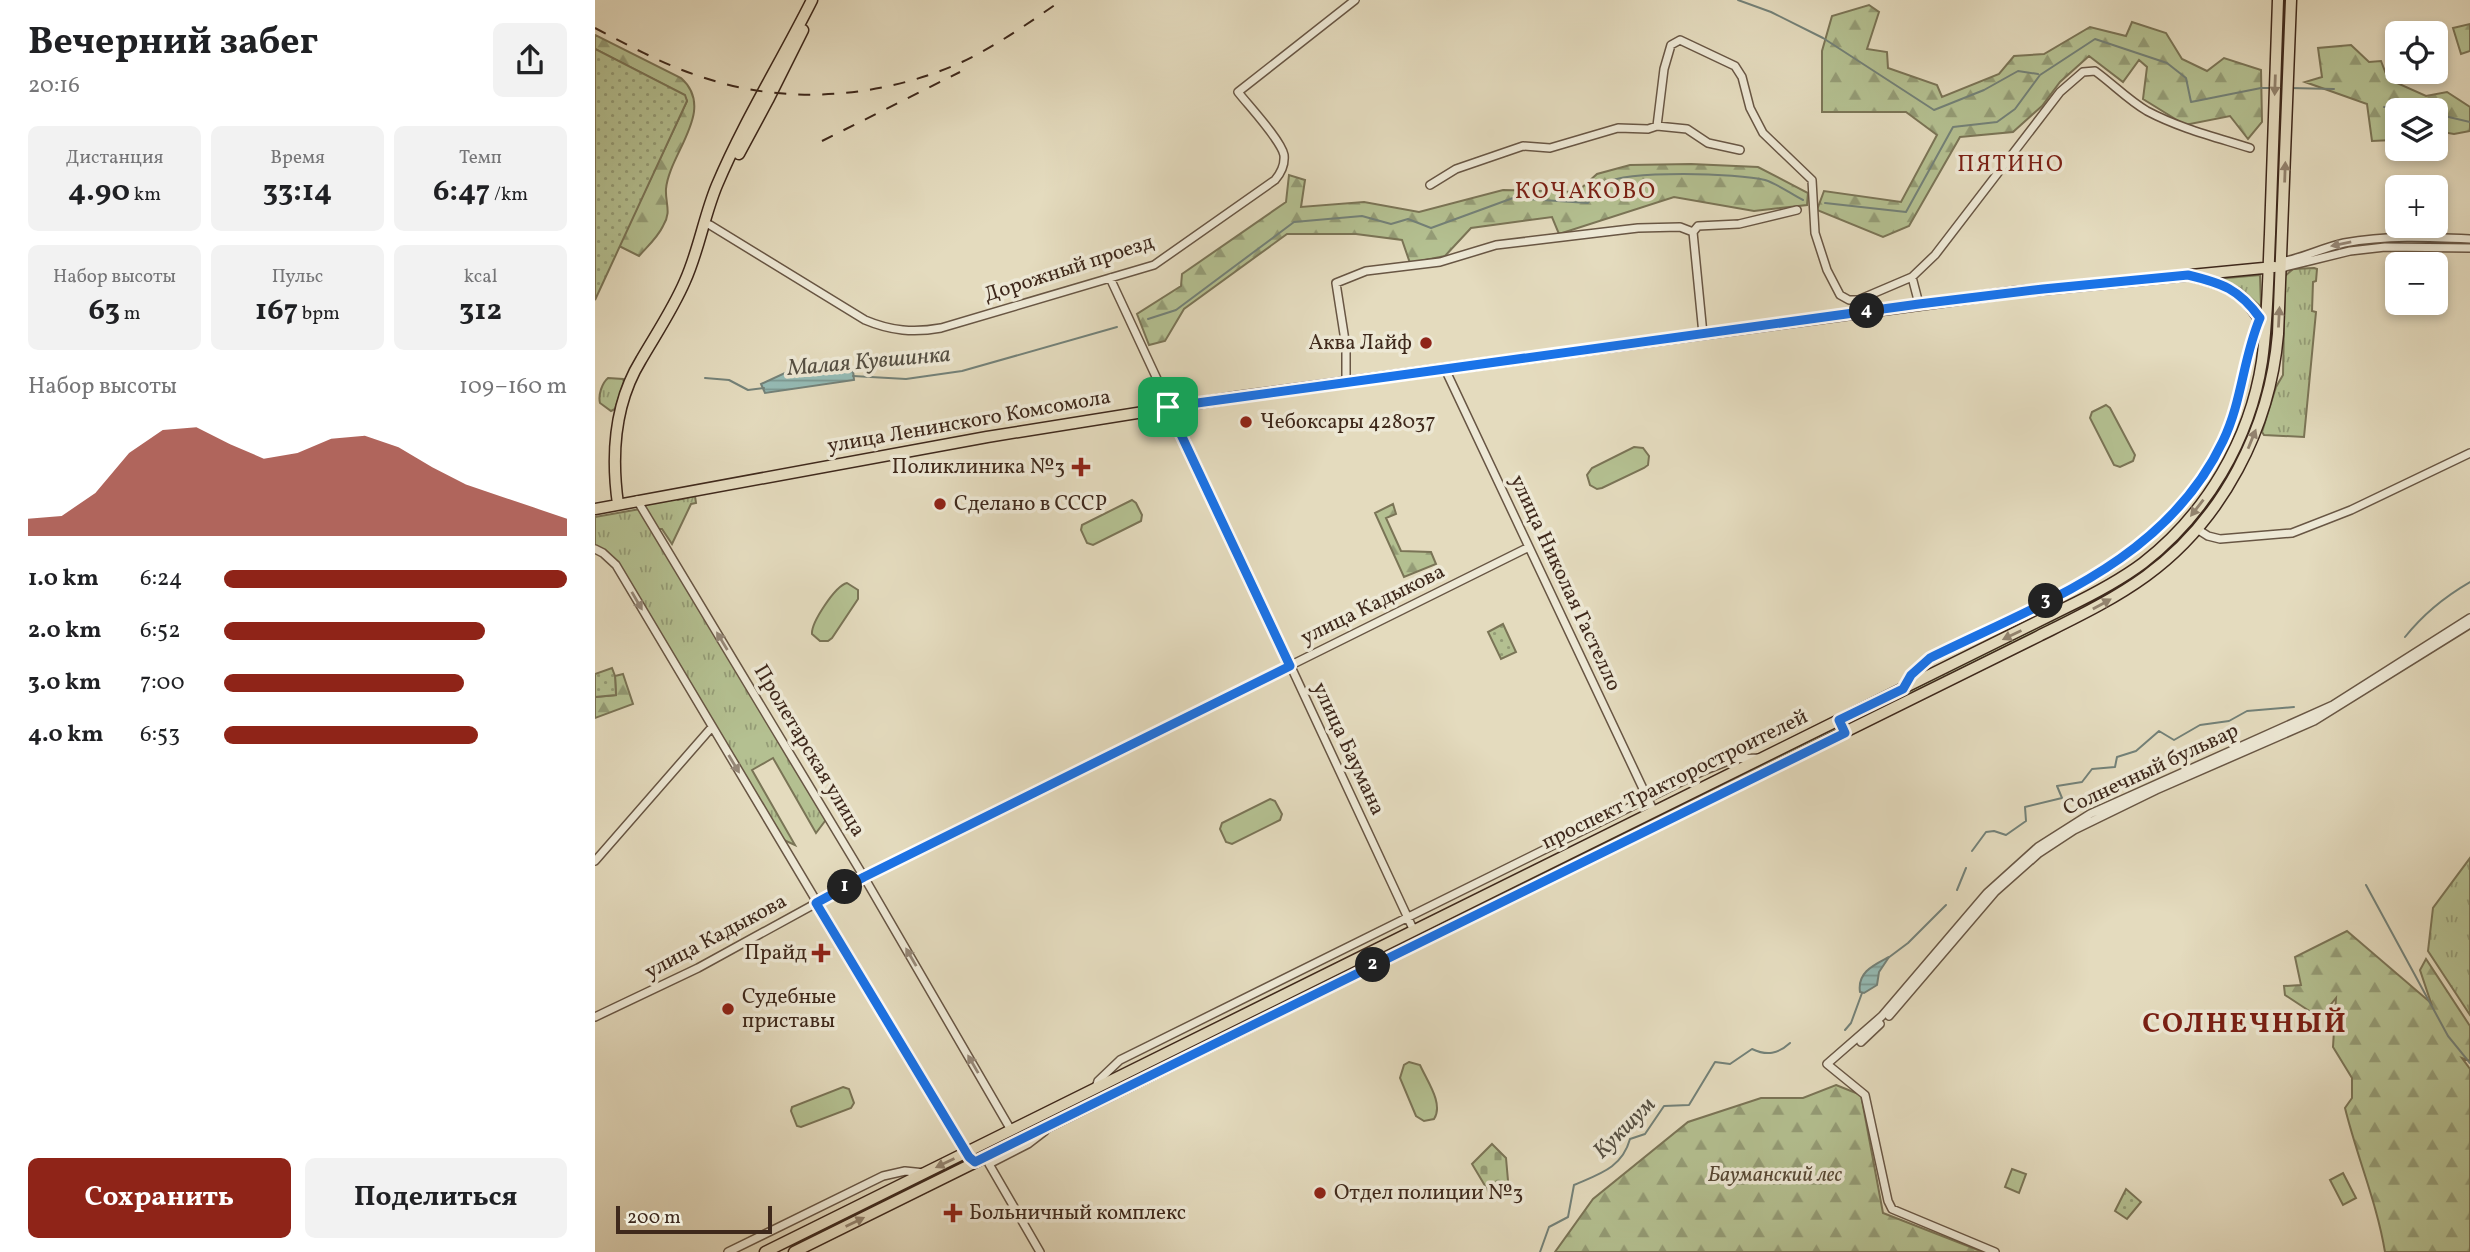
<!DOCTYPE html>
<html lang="ru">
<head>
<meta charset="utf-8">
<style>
	body { margin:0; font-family:Vollkorn,serif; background:#f2f2f2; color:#202124; height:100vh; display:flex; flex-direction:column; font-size:26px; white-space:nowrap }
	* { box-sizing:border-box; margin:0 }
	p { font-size:23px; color:#757577 }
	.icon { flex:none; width:38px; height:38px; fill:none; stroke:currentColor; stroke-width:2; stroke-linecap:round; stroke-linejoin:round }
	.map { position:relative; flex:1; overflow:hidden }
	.sheet { display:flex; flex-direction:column; background:#fff; width:595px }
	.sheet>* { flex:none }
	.controls { position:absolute; left:1790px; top:21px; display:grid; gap:14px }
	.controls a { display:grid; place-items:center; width:63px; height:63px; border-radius:10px; background:#fff; box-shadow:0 4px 10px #0003; font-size:35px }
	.scale { position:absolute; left:21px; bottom:18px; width:156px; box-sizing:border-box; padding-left:7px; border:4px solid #3f291c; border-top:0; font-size:19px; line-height:24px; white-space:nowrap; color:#3f291c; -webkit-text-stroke:5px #ede8d5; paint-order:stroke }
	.pin { position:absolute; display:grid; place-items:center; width:60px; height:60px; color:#fff; margin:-30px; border-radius:14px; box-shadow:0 4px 10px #0006 }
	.km { position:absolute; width:35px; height:35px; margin:-18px; border-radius:50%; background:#222; color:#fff; font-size:19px; line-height:35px; text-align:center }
	.round { display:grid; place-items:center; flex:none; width:74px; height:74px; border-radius:10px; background:#f2f2f2 }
	.headline { display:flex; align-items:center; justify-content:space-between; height:119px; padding:0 28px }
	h1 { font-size:38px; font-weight:700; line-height:52px }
	.stats { display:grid; grid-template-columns:repeat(3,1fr); gap:10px; height:119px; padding:7px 28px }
	.stats div { display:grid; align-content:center; border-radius:10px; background:#f2f2f2; text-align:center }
	.stats b { font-size:30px; font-weight:700 }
	.stats small { font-size:19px; font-weight:400 }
	.stats p { font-size:19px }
	.chart { height:196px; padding:14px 28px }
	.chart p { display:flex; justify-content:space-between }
	.chart svg { width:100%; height:126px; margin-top:7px; fill:#8f2418; opacity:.7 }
	.primary-button { display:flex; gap:14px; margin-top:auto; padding:14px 28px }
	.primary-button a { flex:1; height:80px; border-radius:10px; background:#8f2418; color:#fff; font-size:28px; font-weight:700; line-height:80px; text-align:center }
	.primary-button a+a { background:#f2f2f2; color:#202124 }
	ul { padding:0 28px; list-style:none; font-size:23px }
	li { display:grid; grid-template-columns:112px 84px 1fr; align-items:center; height:52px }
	li i { height:18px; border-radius:9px; background:#8f2418 }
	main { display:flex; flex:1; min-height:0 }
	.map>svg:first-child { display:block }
</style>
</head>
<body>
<main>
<section class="sheet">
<div class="headline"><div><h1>Вечерний забег</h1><p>20:16</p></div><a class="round"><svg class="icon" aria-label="share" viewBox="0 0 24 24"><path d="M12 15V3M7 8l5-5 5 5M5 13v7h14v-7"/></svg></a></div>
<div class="stats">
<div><p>Дистанция</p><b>4.90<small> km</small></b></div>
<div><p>Время</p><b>33:14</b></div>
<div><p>Темп</p><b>6:47<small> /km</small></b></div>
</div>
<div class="stats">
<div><p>Набор высоты</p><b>63<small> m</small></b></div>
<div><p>Пульс</p><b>167<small> bpm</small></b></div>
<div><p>kcal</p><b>312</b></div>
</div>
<div class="chart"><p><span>Набор высоты</span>109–160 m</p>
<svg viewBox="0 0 160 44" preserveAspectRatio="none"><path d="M0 44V38L10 37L20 29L30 15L40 7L50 6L60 12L70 17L80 15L90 10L100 9L110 13L120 20L130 26L140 30L150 34L160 38V44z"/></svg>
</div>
<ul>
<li><b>1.0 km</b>6:24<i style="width:100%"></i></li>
<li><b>2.0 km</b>6:52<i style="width:76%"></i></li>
<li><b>3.0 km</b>7:00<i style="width:70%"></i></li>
<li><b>4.0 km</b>6:53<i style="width:74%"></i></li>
</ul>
<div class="primary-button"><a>Сохранить</a><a>Поделиться</a></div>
</section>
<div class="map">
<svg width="1875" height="1252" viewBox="0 0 1875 1252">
	<defs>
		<pattern id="grass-tufts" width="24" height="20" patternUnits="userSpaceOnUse" patternTransform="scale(1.75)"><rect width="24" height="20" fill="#b4c091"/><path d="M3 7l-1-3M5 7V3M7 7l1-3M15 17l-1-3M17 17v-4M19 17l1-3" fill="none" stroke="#949c76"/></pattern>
		<pattern id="forest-firs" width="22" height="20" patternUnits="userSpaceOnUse" patternTransform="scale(1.75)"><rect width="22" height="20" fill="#b4c091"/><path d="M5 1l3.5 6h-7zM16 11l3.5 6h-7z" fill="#949c76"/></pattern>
		<pattern id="cemetery-stones" width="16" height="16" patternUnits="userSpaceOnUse" patternTransform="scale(1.75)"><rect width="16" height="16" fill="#b4c091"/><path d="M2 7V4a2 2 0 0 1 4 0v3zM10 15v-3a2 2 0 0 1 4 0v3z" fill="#949c76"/></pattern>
		<pattern id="park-dots" width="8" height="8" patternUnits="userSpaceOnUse" patternTransform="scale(1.75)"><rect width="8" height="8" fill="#b4c091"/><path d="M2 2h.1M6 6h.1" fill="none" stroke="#949c76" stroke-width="1.8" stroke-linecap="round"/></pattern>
		<pattern id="water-rules" width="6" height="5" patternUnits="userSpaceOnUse" patternTransform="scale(1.75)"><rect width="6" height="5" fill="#95bbb5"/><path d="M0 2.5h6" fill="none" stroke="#7b9892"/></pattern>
	</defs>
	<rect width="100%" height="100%" fill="#e4dbbe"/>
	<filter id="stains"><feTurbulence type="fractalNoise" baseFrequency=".00286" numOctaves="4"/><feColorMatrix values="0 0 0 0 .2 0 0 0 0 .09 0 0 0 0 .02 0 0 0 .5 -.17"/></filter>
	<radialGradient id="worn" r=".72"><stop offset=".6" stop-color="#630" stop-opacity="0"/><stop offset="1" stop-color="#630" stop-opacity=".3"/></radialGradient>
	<!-- grass -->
	<path fill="url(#grass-tufts)" stroke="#7a7456" stroke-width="2" d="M 1719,268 L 1722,269 L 1721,281 L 1718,282 L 1717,311 L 1721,312 L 1709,437 L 1669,435 L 1667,432 L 1681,387 L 1688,375 L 1690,276 L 1698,269 Z
		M 1665,275 L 1666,307 L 1645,288 L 1621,279 Z
		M 1675,335 L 1677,336 C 1669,437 1615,530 1529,585 L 1528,583 C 1614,528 1667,437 1675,335 Z
		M 13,378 L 28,379 L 29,382 L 20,409 L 16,411 L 5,403 C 3,395 7,383 13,378 Z
		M 79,496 L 83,500 L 100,496 L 101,503 L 96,504 L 77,544 L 67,529 L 63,529 L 48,504 Z
		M 45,509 L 233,817 L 221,833 L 178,758 L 157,770 L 200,845 L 182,837 L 21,565 L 0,549 L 0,517 Z
		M 1523,585 L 1525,588 L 1484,611 L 1260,721 L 1258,718 L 1482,608 Z
		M 1242,726 L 1244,729 L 917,893 L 916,891 Z
		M 1875,858 L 1875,1015 L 1833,951 L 1838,908 Z
		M 809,942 L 810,944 L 512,1092 L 512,1089 Z"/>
	<!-- forest -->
	<path fill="url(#forest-firs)" stroke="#7a7456" stroke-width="2" d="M 1274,5 L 1284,12 L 1272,49 L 1292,52 L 1293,68 L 1342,85 L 1347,97 L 1404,74 L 1419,56 L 1449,54 L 1495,27 L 1531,36 L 1537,22 L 1571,33 L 1587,59 L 1612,71 L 1629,58 L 1666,70 L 1667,122 L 1653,139 L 1635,116 L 1590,125 L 1548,99 L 1552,67 L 1544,60 L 1528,82 L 1494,56 L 1465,82 L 1447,106 L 1418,132 L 1365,137 L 1314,226 L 1288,237 L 1222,210 L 1229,191 L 1306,202 L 1342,135 L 1311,112 L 1227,112 L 1227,51 L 1237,16 Z
		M 1875,24 L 1875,51 L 1866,54 L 1858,28 Z
		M 0,35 L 86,78 C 122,110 74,153 71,189 C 70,203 77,212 68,226 C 63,237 52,247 44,256 L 24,246 L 92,101 L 89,95 L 0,49 Z
		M 1756,45 L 1774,62 L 1786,61 L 1793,79 L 1831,96 L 1852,92 L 1875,107 L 1875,131 L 1859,134 L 1841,131 L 1841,110 L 1802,110 L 1802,136 L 1799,140 L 1777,141 L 1772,104 L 1710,82 L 1727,77 L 1723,48 Z
		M 1096,164 L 1163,167 L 1213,193 L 1212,205 L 1159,211 L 1079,197 L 964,234 L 957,217 L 876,228 L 850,256 L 815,263 L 807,240 L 761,234 L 692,234 L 589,309 L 570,341 L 554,345 L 542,314 L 586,286 L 587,274 L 691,202 L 694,175 L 710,180 L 706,207 L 769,202 L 824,212 L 908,190 L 982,192 L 1002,174 L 1035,165 Z
		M 798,504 L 801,514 L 791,518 L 806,551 L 836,552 L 841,564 L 809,577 L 780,513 Z
		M 28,674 L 38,704 L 0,718 L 0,697 L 21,695 L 20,676 Z
		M 1752,931 L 1836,1003 L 1825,970 L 1831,959 L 1875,1026 L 1875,1061 L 1867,1058 L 1875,1069 L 1875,1252 L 1790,1252 C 1782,1203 1762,1157 1750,1108 L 1757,1098 L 1757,1078 L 1738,1047 L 1741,998 L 1725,1018 L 1690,995 L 1689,986 L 1706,985 L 1700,957 Z
		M 1241,1085 L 1266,1095 L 1288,1213 L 1388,1252 L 960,1252 L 998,1199 L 1093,1122 L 1166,1098 L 1208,1098 Z"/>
	<!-- cemetery -->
	<path fill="url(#cemetery-stones)" stroke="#7a7456" stroke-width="2" d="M 897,1144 L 911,1158 L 914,1192 L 908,1196 L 895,1194 L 877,1164 Z"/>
	<!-- park -->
	<path fill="url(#park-dots)" stroke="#7a7456" stroke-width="2" d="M 0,49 L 90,95 L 92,101 L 0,300 Z
		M 908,624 L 921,652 L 906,659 L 893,632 Z
		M 17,668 L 20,676 L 21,695 L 0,697 L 0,674 Z
		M 1531,1189 L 1546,1202 L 1532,1219 L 1520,1211 Z"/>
	<!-- pitch -->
	<path fill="#b4c091" stroke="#7a7456" stroke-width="2" d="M 1511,405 L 1515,408 L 1540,455 L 1538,461 L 1525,467 L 1519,465 L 1495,418 L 1497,412 Z
		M 1039,447 L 1048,448 L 1054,456 L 1053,465 L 1049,468 L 1007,488 L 1002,489 L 995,485 L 992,475 L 997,468 Z
		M 537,500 L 541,503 L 547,515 L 546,521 L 498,545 L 492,543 L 486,530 L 487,525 Z
		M 252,583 L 263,590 L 263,599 L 237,638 L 233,641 L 225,641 L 217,634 C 216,623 240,586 252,583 Z
		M 675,799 L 680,801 L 687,814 L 685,820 L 637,844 L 631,842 L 625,829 L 627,823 Z
		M 814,1062 L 825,1065 C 832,1081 849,1104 839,1119 L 829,1121 L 821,1116 L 805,1078 L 809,1065 Z
		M 248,1087 L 254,1089 L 259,1103 L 256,1108 L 206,1127 L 202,1126 L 196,1111 L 197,1107 Z
		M 1417,1169 L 1431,1174 L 1424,1193 L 1410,1187 Z
		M 1748,1173 L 1761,1198 L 1748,1205 L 1735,1180 Z"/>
	<!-- water -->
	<path fill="url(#water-rules)" stroke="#738178" stroke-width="2" d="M 243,361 L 258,370 L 259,380 L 170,393 L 166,384 L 205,366 Z
		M 1294,957 L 1284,972 L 1282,985 L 1269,993 L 1265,992 C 1262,972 1279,965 1294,957 Z"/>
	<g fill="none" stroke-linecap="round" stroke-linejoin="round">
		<!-- stream -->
		<path stroke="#738178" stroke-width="2" d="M 1143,0 L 1176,12 L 1228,38 L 1339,110 L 1389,90 L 1423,71 L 1443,74
			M 1695,88 L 1739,89
			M 1789,107 L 1824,110
			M 1841,114 L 1875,122
			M 1230,203 L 1311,212 L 1358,127 L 1402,122 L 1420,109 L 1445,75 L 1500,39 L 1572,63 L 1591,78 L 1596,102 L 1666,88 L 1675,88
			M 553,319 L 581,310 L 699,222 L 767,216 L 796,224 L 813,219 L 836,228 L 918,198 L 993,203 C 998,196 1003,186 1010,183 C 1033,170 1143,173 1170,180 C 1183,184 1196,194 1208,200
			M 258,376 L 311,379 L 367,371 L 522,327
			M 110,378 L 134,380 L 153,390 L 169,388
			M 1810,637 C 1829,613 1849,597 1875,582
			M 1377,851 L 1391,832 L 1399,831 L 1411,835 L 1431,821 L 1430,807 L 1467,798 L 1462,786 L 1487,782 L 1497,769 L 1520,767 L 1522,757 L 1541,751 L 1564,731 L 1579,740 L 1605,725 L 1634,721 L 1652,711 L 1699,707
			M 1771,885 L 1853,1036 L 1875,1063
			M 1362,890 L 1371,868
			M 1293,958 L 1313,943 L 1351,905
			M 1250,1030 L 1256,1023 L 1267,993
			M 945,1252 L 954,1227 L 973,1217 L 979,1185 C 1004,1174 1027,1168 1035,1139 L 1050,1134 L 1069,1106 L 1094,1105 L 1120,1062 L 1135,1064 L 1157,1049 C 1172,1056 1183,1054 1195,1043"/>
		<defs>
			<path id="minor" d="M 1062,126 L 1069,69 L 1076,45 L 1085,40 L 1140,66 L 1147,77 L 1155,108 L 1168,133 L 1217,180 L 1220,233 L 1232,270 L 1245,295 L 1254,300 L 1263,300 L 1317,277
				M 835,185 L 861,169 L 928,146 L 955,148 L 1023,128 L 1053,129 L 1062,126 L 1092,129 L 1113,143 L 1145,150
				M 115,225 L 270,320 C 296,331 319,333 346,328 L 559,265 L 680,180 C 686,173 690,165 689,155 C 686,140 653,105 643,92 L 760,0
				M 1098,232 L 1103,226 L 1144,224 L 1202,210
				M 1098,232 L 1108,334
				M 1686,262 C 1708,258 1727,248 1749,243 C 1791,235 1833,237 1875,239
				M 1686,268 L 1755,251 L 1790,247 L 1875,248
				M 515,278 L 819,931
				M 1324,304 L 1317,277 L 1340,255 L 1465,92 L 1488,72 L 1500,71 C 1518,84 1533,100 1552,111 C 1584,128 1620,137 1655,148
				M 850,369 L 1059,812
				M 751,382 L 751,347 L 741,283 L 771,271 L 845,262 L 901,245 L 1043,228 L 1085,227 L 1098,232
				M 42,500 L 269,877 L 416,1130
				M 1602,529 L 1613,536 L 1625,539 L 1697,533 L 1756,510 L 1875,453
				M 0,549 L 8,553 L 21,565 L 371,1152
				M 1308,689 L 1316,675 L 1335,658 C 1447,602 1571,561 1629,440 C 1647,401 1648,356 1665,317
				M 0,861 L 117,727
				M 1294,1016 L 1400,892 L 1444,853 L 1479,830 L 1561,790 L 1719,721 L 1875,624
				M 0,1017 L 103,968 L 269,877 L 934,547
				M 1266,1042 L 1285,1024
				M 501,1088 L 503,1081 L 525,1060 L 1108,771 L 1138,759 L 1165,758
				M 394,1164 L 445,1252
				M 394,1164 L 433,1144 L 450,1131
				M 133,1252 L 288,1176 L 310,1171 L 330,1173
				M 1400,1252 L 1297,1209 L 1293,1201 L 1270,1095 L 1232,1064 L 1287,1016 L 1392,893 L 1443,847 L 1495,814 L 1738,705 L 1875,618"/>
			<path id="major" d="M 144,154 L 173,100 L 208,30
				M 1601,277 C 1635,285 1653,296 1669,328
				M 23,504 C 16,454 19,404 46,360 C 61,334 78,309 90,281 C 104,250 109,216 122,185 C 149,121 186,62 217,0
				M 0,509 L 392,437 L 642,397 L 1420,292 L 1679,267
				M 170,1252 L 1470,608 C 1497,595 1524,581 1548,563 C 1611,514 1655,440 1667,361 C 1673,319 1673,276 1675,234 C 1678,156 1680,78 1683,0
				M 199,1252 L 1444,636 C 1480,618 1518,600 1551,576 C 1628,520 1675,428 1683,334 L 1696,0"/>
		</defs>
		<!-- minor casing -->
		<use href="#minor" stroke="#685644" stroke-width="10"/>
		<!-- major casing -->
		<use href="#major" stroke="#3f291c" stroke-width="13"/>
		<!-- minor -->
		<use href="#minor" stroke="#ede8d5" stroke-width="7"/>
		<!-- major -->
		<use href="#major" stroke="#e4dbbe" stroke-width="10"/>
		<!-- rail -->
		<path stroke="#3f291c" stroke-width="2" stroke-dasharray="12 12" stroke-linecap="butt" d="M 0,28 C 35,46 69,65 107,77 C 191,106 287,98 367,62 C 403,45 435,22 467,0
			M 227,141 L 365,72"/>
	</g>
	<!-- one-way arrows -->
	<defs><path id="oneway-solid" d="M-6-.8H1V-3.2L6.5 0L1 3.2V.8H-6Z" transform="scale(1.75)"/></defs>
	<g fill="#92826d">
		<use href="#oneway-solid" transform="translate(1680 85) rotate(92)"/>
		<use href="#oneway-solid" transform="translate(1690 172) rotate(-88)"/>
		<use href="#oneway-solid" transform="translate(1684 317) rotate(-87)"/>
		<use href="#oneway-solid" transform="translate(1657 439) rotate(-68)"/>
		<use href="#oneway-solid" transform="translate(1602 508) rotate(128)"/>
		<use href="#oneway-solid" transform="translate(1507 604) rotate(-29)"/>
		<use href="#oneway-solid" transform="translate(1417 635) rotate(154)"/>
		<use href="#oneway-solid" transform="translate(350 1163) rotate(154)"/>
		<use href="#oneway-solid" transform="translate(260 1222) rotate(-26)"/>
	</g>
	<g fill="#968878">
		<use href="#oneway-solid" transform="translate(1746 244) rotate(168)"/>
		<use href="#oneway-solid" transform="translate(42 601) rotate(60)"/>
		<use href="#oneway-solid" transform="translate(127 641) rotate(-121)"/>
		<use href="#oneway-solid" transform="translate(139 764) rotate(59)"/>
		<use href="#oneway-solid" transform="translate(316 957) rotate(-120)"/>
		<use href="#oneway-solid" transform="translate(378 1064) rotate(-120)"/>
	</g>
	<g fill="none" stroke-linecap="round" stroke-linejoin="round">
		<defs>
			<path id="route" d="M 1593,275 C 1627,283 1644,289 1665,318 C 1648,358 1647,402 1628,441 C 1571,561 1446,603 1335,658 L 1316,675 L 1308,689 L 1244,720 L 1250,733 L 380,1162 L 374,1157 L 221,903 L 269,877 L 695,666 L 573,407 L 1324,304 L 1448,289 Z"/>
		</defs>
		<!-- route casing -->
		<use href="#route" stroke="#fff" stroke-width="14"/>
		<!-- route -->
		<use href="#route" stroke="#1a73e8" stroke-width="9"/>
	</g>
	<!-- markers -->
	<g fill="#8f2418" stroke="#ede8d5" stroke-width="2.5">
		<circle cx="831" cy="343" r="7"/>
		<circle cx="651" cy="422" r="7"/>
		<path d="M482.5 456.5h7v7h7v7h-7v7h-7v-7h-7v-7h7z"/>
		<circle cx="345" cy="504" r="7"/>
		<path d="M222.5 942.5h7v7h7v7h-7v7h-7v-7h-7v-7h7z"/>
		<circle cx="133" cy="1009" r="7"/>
		<circle cx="725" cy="1193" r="7"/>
		<path d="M354.5 1202.5h7v7h7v7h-7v7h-7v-7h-7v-7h7z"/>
	</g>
	<g text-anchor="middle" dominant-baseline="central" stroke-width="7" stroke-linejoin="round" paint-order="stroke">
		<!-- street labels -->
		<g font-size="21" fill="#3f291c" stroke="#ede8d5">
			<text transform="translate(474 269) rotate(-18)">Дорожный проезд</text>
			<text transform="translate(374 422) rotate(-10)">улица Ленинского Комсомола</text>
			<text transform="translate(970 583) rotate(65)">улица Николая Гастелло</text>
			<text transform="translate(778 605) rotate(-26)">улица Кадыкова</text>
			<text transform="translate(753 749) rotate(65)">улица Баумана</text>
			<text transform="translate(214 751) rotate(59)">Пролетарская улица</text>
			<text transform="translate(1556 770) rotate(-25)">Солнечный бульвар</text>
			<text transform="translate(1080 780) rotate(-26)">проспект Тракторостроителей</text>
			<text transform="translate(121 937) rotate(-28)">улица Кадыкова</text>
		</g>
		<!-- poi labels -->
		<g font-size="21" fill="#3f291c" stroke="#ede8d5" text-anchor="start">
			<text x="817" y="343" text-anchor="end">Аква Лайф</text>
			<text x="665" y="422">Чебоксары 428037</text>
			<text x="470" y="467" text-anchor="end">Поликлиника №3</text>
			<text x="359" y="504">Сделано в СССР</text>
			<text x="212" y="953" text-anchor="end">Прайд</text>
			<text x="147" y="997">Судебные<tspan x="147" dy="24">приставы</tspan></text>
			<text x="739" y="1193">Отдел полиции №3</text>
			<text x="374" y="1213">Больничный комплекс</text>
		</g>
		<!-- park labels -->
		<g font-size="21" font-style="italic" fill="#564733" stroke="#ede8d5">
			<text x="1180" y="1175">Бауманский лес</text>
		</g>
		<!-- neighbourhood labels -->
		<g font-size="23" letter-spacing="2" fill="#7a1f14" stroke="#ede8d5">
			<text x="1416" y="165">ПЯТИНО</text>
			<text x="991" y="192">КОЧАКОВО</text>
		</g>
		<!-- water labels -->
		<g font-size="23" font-style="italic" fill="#544e42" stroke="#ede8d5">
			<text transform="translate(274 362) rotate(-5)">Малая Кувшинка</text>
			<text transform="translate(1030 1128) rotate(-45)">Кукшум</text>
		</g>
		<!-- district labels -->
		<g font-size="28" font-weight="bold" letter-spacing="2" fill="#7a1f14" stroke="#ede8d5">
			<text x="1650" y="1024">СОЛНЕЧНЫЙ</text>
		</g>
	</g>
	<rect width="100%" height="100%" filter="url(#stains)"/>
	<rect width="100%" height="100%" fill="url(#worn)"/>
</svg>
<div class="controls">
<a><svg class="icon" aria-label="locate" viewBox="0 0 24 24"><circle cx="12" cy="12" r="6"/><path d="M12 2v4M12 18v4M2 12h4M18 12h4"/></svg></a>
<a><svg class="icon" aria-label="layers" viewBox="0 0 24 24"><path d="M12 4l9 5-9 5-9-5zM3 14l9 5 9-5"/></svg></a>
<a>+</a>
<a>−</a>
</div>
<div class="scale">200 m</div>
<div class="pin" style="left:573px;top:407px;background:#1e9e55"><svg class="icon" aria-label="arrive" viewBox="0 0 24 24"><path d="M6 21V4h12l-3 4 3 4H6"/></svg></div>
<b class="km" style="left:250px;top:887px">1</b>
<b class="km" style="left:778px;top:965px">2</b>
<b class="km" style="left:1451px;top:601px">3</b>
<b class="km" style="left:1272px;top:311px">4</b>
</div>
</main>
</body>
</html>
